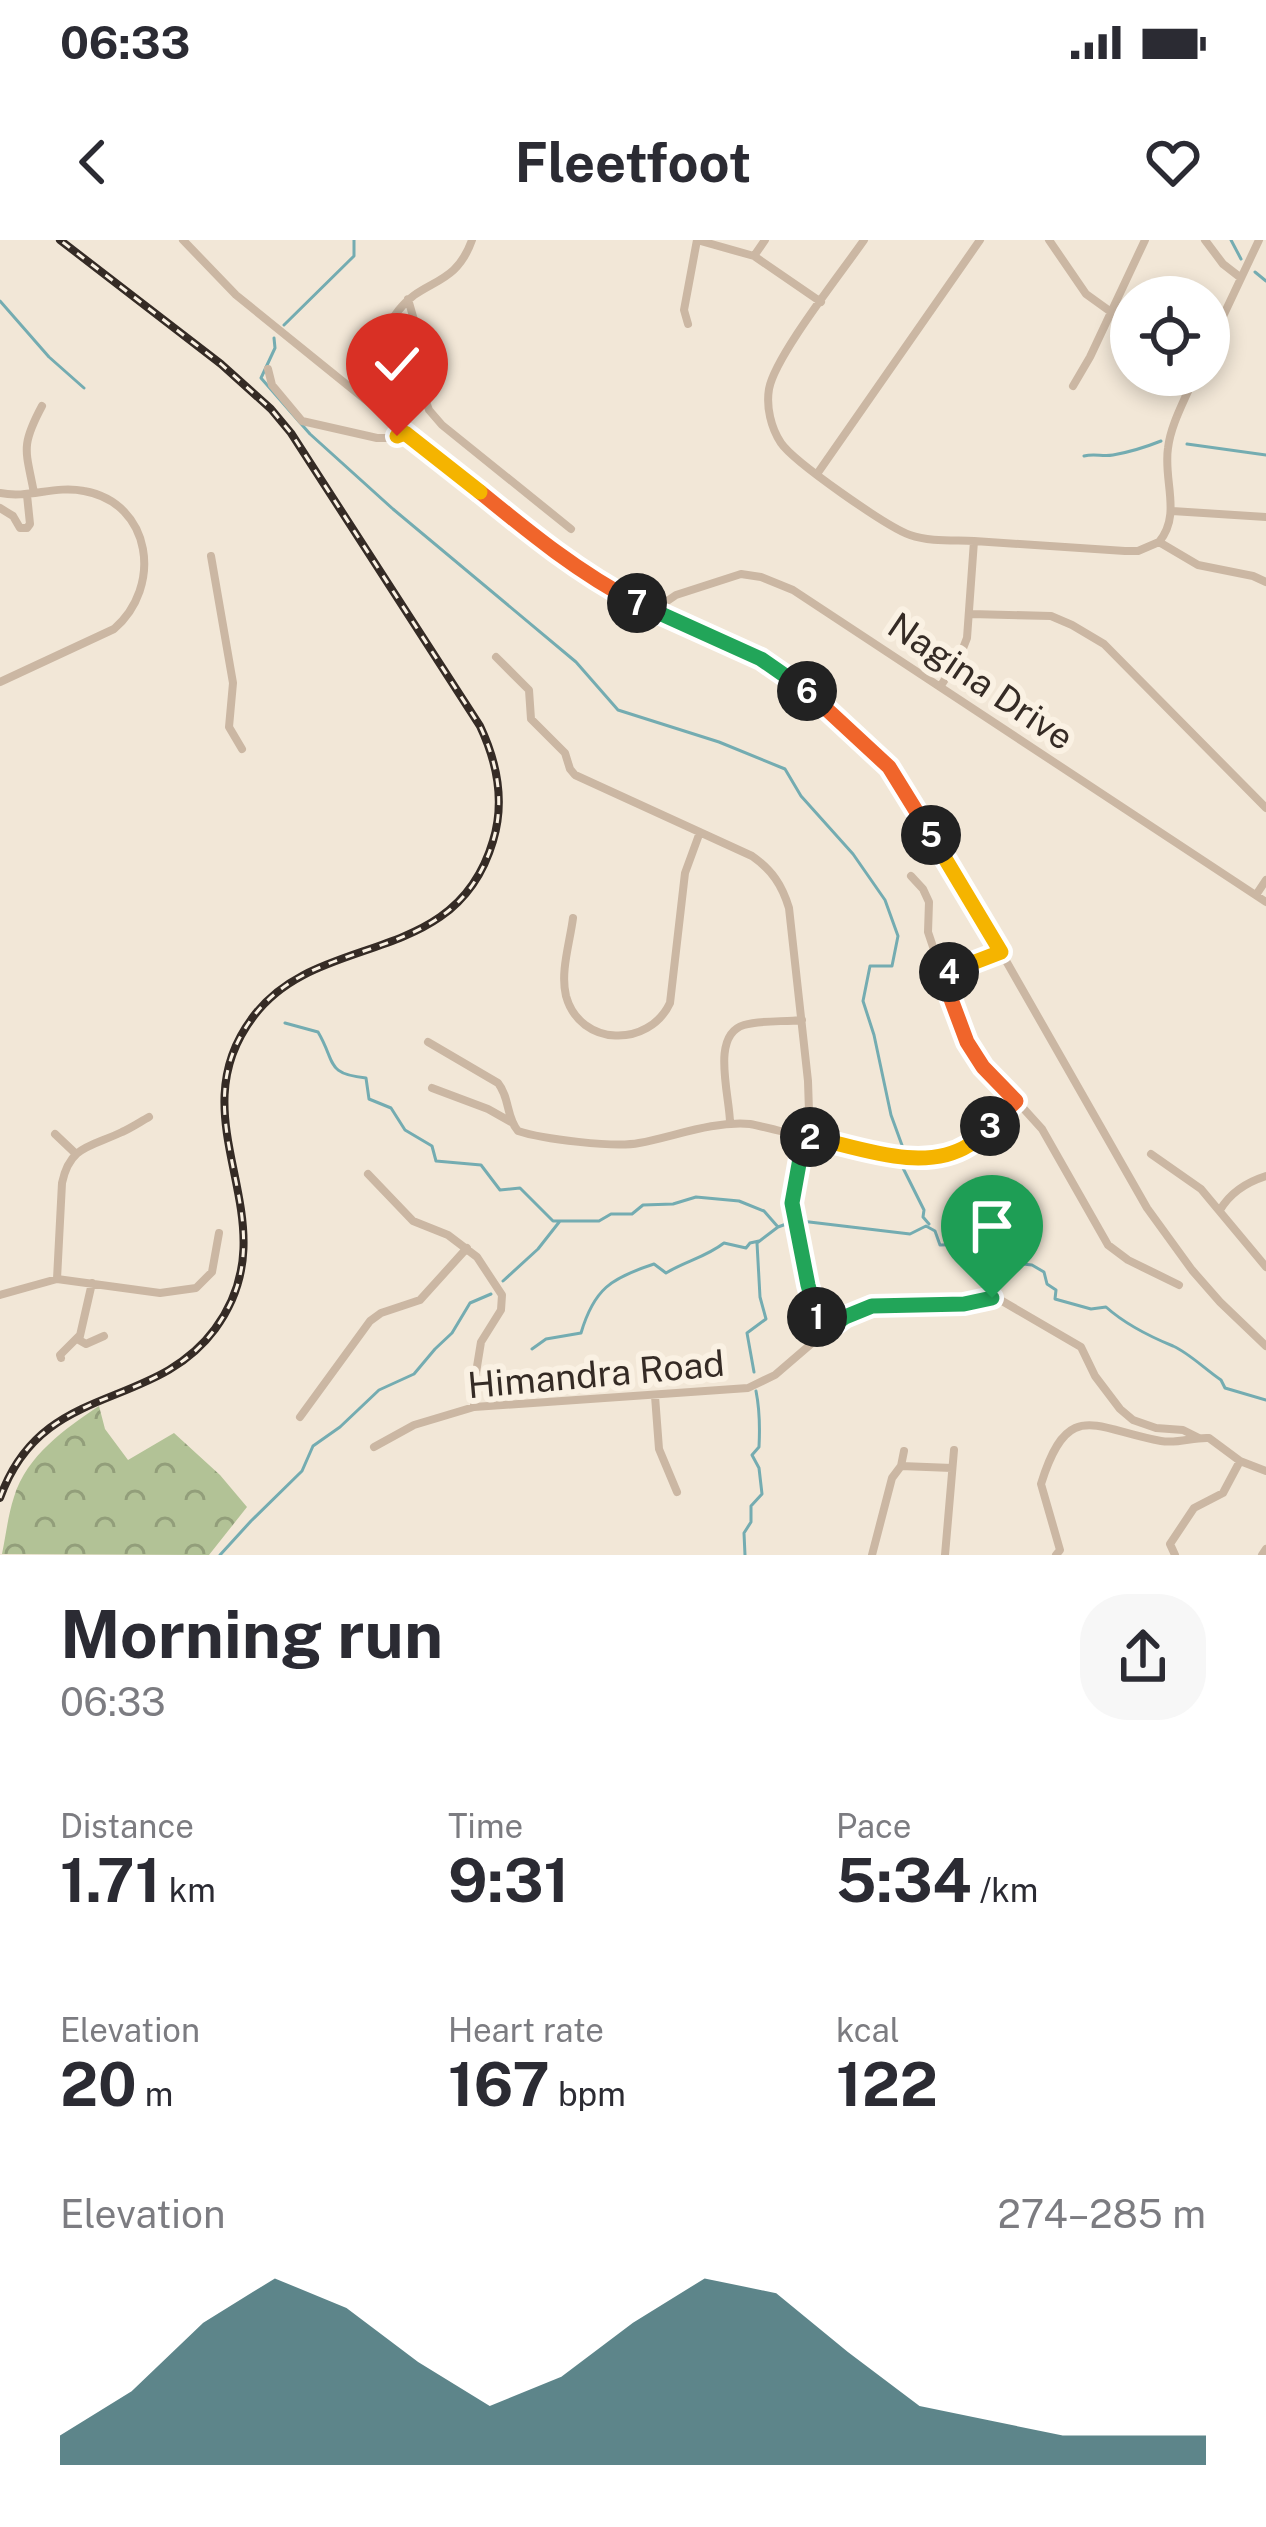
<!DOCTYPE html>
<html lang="en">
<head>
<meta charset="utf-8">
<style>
	body { margin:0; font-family:"Public Sans",sans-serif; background:#f7f7f7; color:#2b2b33; height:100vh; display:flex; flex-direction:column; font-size:45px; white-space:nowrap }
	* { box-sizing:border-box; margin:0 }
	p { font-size:39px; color:#7c7c81 }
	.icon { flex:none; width:66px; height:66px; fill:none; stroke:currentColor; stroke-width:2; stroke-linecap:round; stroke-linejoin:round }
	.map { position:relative; height:1315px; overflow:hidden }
	.side { display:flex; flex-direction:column; background:#fff; flex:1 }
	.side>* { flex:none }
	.buttons { position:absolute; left:1110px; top:36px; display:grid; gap:24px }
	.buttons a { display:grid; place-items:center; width:120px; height:120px; border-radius:50%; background:#fff; box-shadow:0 6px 18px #0003; font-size:60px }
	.pin { position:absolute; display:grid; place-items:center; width:102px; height:102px; color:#fff; margin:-123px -51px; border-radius:50% 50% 50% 0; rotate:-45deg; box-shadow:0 0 12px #0007 }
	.pin .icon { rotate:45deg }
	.km { position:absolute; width:60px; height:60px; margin:-30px; border-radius:50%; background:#222; color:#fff; font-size:33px; line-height:60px; text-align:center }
	.round { display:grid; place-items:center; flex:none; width:126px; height:126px; border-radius:48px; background:#f7f7f7 }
	.summary { display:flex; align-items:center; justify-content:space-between; height:204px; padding:0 60px }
	h1 { font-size:66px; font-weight:700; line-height:90px }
	.stats { display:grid; grid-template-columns:repeat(3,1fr); gap:18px; height:204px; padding:12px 60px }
	.stats div { display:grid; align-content:center }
	.stats b { font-size:60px; font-weight:700 }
	.stats small { font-size:33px; font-weight:400 }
	.stats p { font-size:33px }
	.chart { height:336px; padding:24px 60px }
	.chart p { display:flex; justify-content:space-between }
	.chart svg { width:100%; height:216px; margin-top:12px; fill:#195259; opacity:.7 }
	.status { display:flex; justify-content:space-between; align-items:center; height:84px; padding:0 60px; background:#fff; direction:ltr }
	.status svg { height:33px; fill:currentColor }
	header { display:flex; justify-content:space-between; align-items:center; height:156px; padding:0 60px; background:#fff; font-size:54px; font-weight:700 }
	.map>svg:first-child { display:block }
</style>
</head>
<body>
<div class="status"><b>06:33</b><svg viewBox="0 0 49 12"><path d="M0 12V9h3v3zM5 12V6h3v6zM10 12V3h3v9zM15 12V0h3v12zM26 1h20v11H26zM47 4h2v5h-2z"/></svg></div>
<header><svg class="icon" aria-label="back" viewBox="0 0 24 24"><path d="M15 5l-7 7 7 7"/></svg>Fleetfoot<svg class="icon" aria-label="heart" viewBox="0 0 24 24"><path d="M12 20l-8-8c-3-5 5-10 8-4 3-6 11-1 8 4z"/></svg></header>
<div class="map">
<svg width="1266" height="1315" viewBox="0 0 1266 1315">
	<defs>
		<pattern id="forest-crowns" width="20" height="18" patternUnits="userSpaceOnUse" patternTransform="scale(3)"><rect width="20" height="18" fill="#b2c296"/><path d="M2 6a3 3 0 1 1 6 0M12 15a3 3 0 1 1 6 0" fill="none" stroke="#929e7a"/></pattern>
	</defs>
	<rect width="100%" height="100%" fill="#f2e7d7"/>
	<!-- forest -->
	<path fill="url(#forest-crowns)" d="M 99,1166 L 105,1189 L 128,1220 L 174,1193 L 220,1235 L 247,1267 L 209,1315 L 2,1314 C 6,1295 8,1275 14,1257 C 27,1215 65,1189 99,1166 Z"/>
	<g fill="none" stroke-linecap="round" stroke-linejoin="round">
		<!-- stream -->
		<path stroke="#74acb1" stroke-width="3" d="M 1231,0 L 1241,19
			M 1255,32 L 1266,41
			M 0,61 L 49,117 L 84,148
			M 284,85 L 354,16 L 354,0
			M 274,98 L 275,108 L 261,138 L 310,194 L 393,269 L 576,422 L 618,470 L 719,502 L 785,529 L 801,556 L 853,614 L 885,660 L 898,696 L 892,726 L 870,726 L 863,761 L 874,795 L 891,875 L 903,908
			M 1187,204 L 1266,215
			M 1084,216 C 1095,213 1102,217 1113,215 C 1130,212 1146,207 1161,201
			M 285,783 L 318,792 C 336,822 325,834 366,838 L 369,859 L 391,868 L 405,890 L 432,906 L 436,921 L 481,925 L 500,950 L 520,948 L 553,981 L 560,981
			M 905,924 L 903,928 L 924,970 L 923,977 L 929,984
			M 801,981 L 910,994 L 926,986 L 935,991 L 940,1005 L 972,1004 L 997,1021 L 1032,1025 L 1044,1032 L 1047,1044 L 1056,1050 L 1055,1059 L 1091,1069 L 1106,1067 C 1125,1084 1151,1097 1173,1106 C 1189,1113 1206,1130 1221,1140 L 1225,1148 L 1266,1160
			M 503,1041 L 538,1009 L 560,981 L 599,981 L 611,974 L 632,974 L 643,965 L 673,964 L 696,957 L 739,961 L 764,971 L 778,987 L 789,983
			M 532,1109 L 546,1099 L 581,1093 C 594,1049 611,1038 654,1024 L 666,1033 C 686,1021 706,1017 724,1003 L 746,1008 L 750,1003 L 759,1001
			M 754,1132 L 747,1093 L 766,1079 L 760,1057 L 757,1003 L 778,987
			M 220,1315 L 251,1281 L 302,1231 L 313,1206 L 340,1187 L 379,1150 L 414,1134 L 435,1109 L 452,1093 L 470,1063 L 491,1054
			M 745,1315 L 744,1293 L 751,1282 L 751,1266 L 762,1254 L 759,1228 L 752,1215 L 759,1207 C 760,1188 760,1171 756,1151"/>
		<!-- minor -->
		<path stroke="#cbb7a3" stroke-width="8" d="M 183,0 L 236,55 L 555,313 L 612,350 L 665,377 L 731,404 L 784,433 L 838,478 L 889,527 L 1001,712 L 1147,968 L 1192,1030 L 1220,1062 L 1266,1106
			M 697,0 L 754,16 L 821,62
			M 864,0 C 842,32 775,116 769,149 C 766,167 771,188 781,203 C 794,222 887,287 910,295 C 930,302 954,300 974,301
			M 1049,0 L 1086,54 L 1111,72
			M 1205,0 L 1223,24 L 1241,38
			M 754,16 L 765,0
			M 408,59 L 416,87 L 425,159 L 429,170 L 442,185 L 571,289
			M 688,84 L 684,70 L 697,0
			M 1209,106 L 1259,0
			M 268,129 L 272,145 L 302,181 L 377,198 L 389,198 L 405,192
			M 1073,146 L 1090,117 L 1145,0
			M 359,154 L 375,143 C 384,119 381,92 398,71 C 423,38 455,48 472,0
			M 817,234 L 980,0
			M 0,253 C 28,259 55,245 84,251 C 152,263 163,347 114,389 L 0,442
			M 34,253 C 26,210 20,207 42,166
			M 0,268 L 13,276 L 20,288 L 27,288 L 30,284 L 27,255
			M 1172,271 L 1266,277
			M 1159,302 C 1182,274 1163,241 1168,208 C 1171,183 1186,158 1195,135
			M 1159,302 L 1198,325 L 1253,336 L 1266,342
			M 211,316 L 233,443 L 229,487 L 242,509
			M 654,370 L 676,355 L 741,334 L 761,337 L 793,350 L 1266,662
			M 971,374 L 1051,376 L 1072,385 L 1104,404 L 1266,568
			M 940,447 L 960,416 L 967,398 L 974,301 L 1125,311 L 1138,311 L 1159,302
			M 911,636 L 923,649 L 929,662 L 928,692 L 960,787 L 976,816 L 1042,889 L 1108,1005 L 1128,1020 L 1179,1045
			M 1256,655 L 1266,640
			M 573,678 C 570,702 560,732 566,756 C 580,807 649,808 670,763 L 685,633 L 700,592
			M 942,735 L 1001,712
			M 428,802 L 498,843 C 510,858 506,877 518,891 C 542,899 615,908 639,903 C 676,896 712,881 750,884 C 804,895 922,934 969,906 C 987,895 1002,875 1016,861
			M 432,848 L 488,869 L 511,882
			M 730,883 C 730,856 710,795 744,785 C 761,780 783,782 802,780
			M 55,894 L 75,913
			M 1151,914 L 1201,949 L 1266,1027
			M 368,934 L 413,981 L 448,995 L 477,1017 L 502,1055 L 501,1070 L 481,1102 L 474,1145 L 474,1167
			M 1220,970 C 1230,953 1247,942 1266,936
			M 57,1039 L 62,943 C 70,905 91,907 122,892 C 131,888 140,882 149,877
			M 92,1043 L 79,1100 L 86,1104 L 104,1096
			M 0,1055 L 57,1039 L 160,1053 L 196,1048 L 212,1032 L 219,993
			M 825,1092 L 845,1077 L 872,1066 L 964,1064 L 997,1058 L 1081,1107 L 1095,1136 L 1120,1169 L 1133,1180 L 1156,1188 L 1183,1190 L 1199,1198
			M 61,1118 L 60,1115 L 79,1096
			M 655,1156 L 659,1209 L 677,1252
			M 300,1177 L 370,1081 L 381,1073 L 420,1060 L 467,1008
			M 374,1207 L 414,1185 L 474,1167 L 748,1148 L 775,1135 L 825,1092 L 811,1060 L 792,963 L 809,872 L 808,841 L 789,668 C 782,645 772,630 752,616 L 575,535 L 570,529 L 565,513 L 531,479 L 529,450 L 496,417
			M 901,1226 L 952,1228
			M 872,1315 L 892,1238 L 901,1226 L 904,1211
			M 945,1315 L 954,1210
			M 1056,1315 L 1060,1310 L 1041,1244 C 1068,1157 1094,1189 1161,1201 C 1178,1204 1193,1197 1209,1198 L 1240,1221 L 1266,1231
			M 1175,1315 L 1170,1304 L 1194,1268 L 1223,1253 L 1240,1221
			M 1262,1315 L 1266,1309"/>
		<defs>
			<path id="rail" d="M 0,1258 C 42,1140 153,1173 215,1089 C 295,980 173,883 253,777 C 318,689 455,730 493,601 C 505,562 497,522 480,486 L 291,193 L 271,169 L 221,124 L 60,0"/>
		</defs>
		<!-- rail casing -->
		<use href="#rail" stroke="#352b25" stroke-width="8"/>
		<!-- rail -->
		<use href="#rail" stroke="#faf1e3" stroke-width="3" stroke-dasharray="9" stroke-linecap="butt"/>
	</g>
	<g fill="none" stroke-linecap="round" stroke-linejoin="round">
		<defs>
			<path id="split-1" d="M 817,1077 L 825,1092 L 845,1077 L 872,1066 L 964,1064 L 992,1058"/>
			<path id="split-2" d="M 810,897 L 804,896 L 792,963 L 808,1045 L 817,1077"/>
			<path id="split-3" d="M 810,897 C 858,907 923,934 969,905 C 977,900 984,893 990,886"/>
			<path id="split-4" d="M 949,732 L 942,735 L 967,802 L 983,827 L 1016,861 L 990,886"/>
			<path id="split-5" d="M 931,595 L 1001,712 L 949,732"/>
			<path id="split-6" d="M 807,451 L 889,527 L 931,595"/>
			<path id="split-7" d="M 637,363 L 761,419 L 807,451"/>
			<path id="split-8" d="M 480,252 C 530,293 579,333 637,363"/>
			<path id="split-9" d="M 397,196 L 405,193 L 480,252"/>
		</defs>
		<!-- split-1 casing -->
		<use href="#split-1" stroke="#fff" stroke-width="24"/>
		<!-- split-2 casing -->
		<use href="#split-2" stroke="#fff" stroke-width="24"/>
		<!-- split-3 casing -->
		<use href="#split-3" stroke="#fff" stroke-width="24"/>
		<!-- split-4 casing -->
		<use href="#split-4" stroke="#fff" stroke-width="24"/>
		<!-- split-5 casing -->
		<use href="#split-5" stroke="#fff" stroke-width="24"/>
		<!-- split-6 casing -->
		<use href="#split-6" stroke="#fff" stroke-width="24"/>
		<!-- split-7 casing -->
		<use href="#split-7" stroke="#fff" stroke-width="24"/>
		<!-- split-8 casing -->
		<use href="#split-8" stroke="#fff" stroke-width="24"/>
		<!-- split-9 casing -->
		<use href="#split-9" stroke="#fff" stroke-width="24"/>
		<!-- split-1 -->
		<use href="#split-1" stroke="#22a559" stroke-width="15"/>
		<!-- split-2 -->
		<use href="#split-2" stroke="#22a559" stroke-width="15"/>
		<!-- split-3 -->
		<use href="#split-3" stroke="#f5b400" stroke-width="15"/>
		<!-- split-4 -->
		<use href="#split-4" stroke="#f0652b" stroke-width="15"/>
		<!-- split-5 -->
		<use href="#split-5" stroke="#f5b400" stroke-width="15"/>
		<!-- split-6 -->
		<use href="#split-6" stroke="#f0652b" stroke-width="15"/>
		<!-- split-7 -->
		<use href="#split-7" stroke="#22a559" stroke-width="15"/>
		<!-- split-8 -->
		<use href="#split-8" stroke="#f0652b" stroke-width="15"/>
		<!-- split-9 -->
		<use href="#split-9" stroke="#f5b400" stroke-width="15"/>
	</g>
	<g text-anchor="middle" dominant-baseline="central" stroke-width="12" stroke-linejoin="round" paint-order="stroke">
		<!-- street labels -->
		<g font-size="36" fill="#352b25" stroke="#faf1e3">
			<text transform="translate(981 441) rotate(34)">Nagina Drive</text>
			<text transform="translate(596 1134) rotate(-5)">Himandra Road</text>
		</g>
	</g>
</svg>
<div class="buttons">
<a><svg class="icon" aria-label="locate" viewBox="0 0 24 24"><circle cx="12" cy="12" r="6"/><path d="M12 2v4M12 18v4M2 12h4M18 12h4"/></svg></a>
</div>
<div class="pin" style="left:992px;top:1058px;background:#1e9e55"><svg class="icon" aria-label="arrive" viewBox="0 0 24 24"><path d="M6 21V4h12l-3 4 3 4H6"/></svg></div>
<div class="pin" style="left:397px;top:196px;background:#d93025"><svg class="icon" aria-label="check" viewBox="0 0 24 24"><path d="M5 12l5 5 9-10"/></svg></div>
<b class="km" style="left:817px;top:1077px">1</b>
<b class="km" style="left:810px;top:897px">2</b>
<b class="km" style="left:990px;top:886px">3</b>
<b class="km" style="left:949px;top:732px">4</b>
<b class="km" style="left:931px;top:595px">5</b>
<b class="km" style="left:807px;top:451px">6</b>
<b class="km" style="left:637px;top:363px">7</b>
</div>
<section class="side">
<div class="summary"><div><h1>Morning run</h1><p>06:33</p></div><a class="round"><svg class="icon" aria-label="share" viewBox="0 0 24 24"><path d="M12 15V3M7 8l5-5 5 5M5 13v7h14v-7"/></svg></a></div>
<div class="stats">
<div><p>Distance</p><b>1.71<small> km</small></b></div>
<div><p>Time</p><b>9:31</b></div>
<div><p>Pace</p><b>5:34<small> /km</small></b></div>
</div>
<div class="stats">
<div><p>Elevation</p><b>20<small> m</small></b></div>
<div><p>Heart rate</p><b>167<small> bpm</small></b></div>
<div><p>kcal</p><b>122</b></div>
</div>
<div class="chart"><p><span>Elevation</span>274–285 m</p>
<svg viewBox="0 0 160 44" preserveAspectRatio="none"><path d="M0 44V38L10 29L20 15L30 6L40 12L50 23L60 32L70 26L80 15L90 6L100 9L110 21L120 32L130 35L140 38L150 38L160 38V44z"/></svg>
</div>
</section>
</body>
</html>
